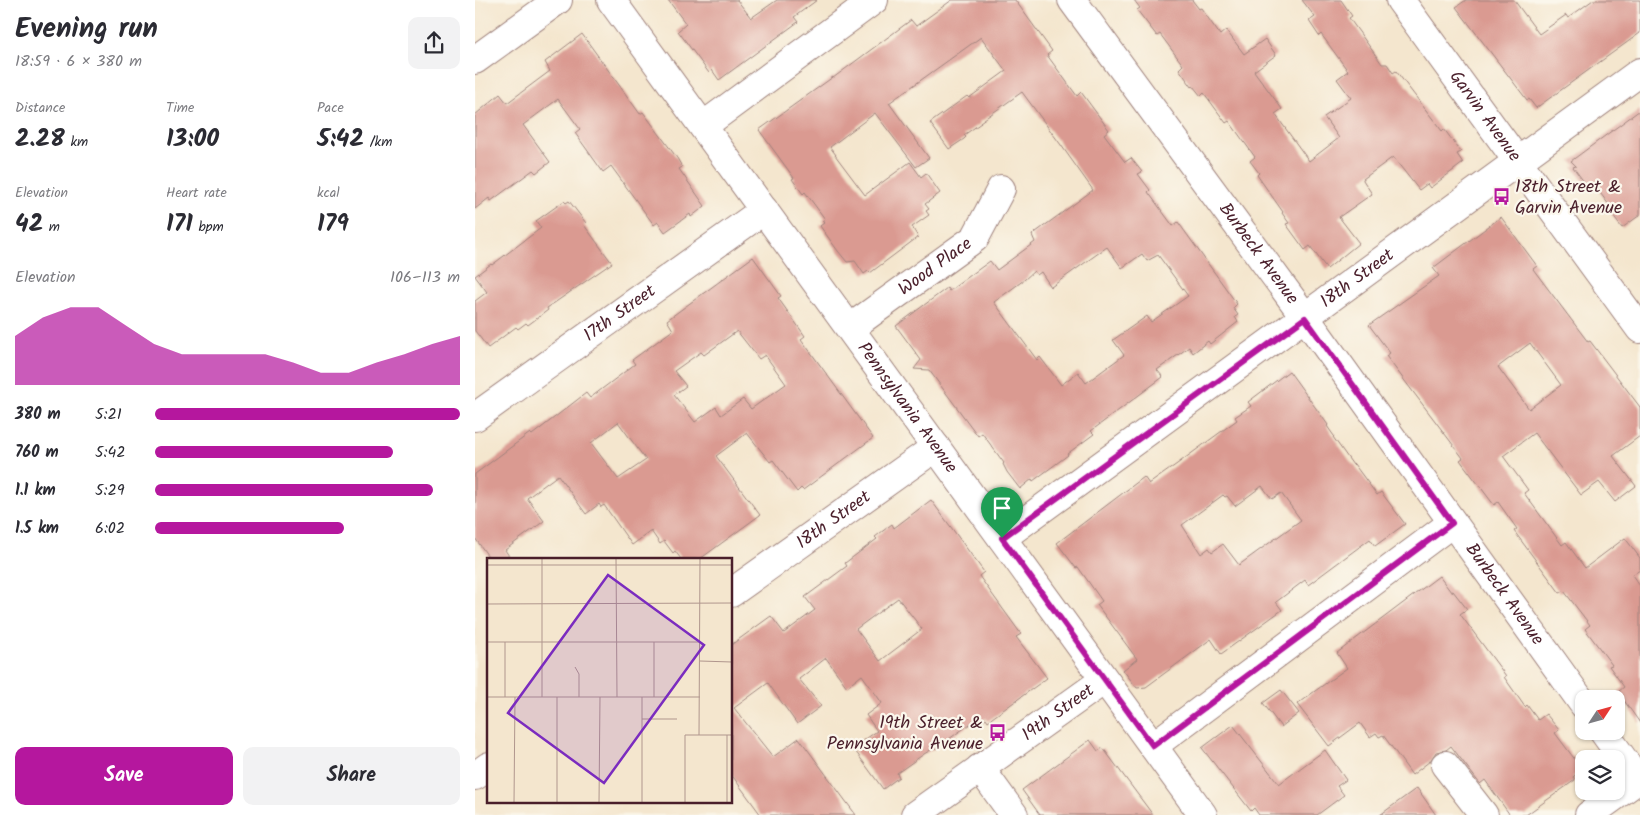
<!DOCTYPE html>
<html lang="en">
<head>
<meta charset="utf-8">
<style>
	body { margin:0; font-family:Kalam,sans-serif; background:#f2f2f3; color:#2b2b33; height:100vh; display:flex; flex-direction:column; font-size:19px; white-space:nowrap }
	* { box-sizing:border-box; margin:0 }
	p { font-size:16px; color:#7c7c81 }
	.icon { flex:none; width:28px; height:28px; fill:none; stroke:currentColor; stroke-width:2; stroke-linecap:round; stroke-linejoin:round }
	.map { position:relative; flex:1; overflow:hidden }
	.side { display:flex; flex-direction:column; background:#fff; width:475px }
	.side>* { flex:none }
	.needle { width:32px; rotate:54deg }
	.fabs { position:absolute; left:1100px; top:690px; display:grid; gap:10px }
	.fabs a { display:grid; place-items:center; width:50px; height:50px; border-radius:10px; background:#fff; box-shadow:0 1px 4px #0004; font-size:25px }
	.pin { position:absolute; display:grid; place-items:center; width:42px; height:42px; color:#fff; margin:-51px -21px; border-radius:50% 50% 50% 0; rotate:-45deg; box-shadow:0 0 5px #0007 }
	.pin .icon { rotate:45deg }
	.round { display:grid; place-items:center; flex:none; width:52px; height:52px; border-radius:10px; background:#f2f2f3 }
	.head { display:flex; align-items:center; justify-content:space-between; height:85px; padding:0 15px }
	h1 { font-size:28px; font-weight:600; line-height:38px }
	.stats { display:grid; grid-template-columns:repeat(3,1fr); gap:8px; height:85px; padding:5px 15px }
	.stats div { display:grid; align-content:center }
	.stats b { font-size:25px; font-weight:600 }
	.stats small { font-size:14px; font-weight:400 }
	.stats p { font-size:14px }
	.chart { height:140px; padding:10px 15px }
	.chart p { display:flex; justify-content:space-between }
	.chart svg { width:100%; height:90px; margin-top:5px; fill:#b5179e; opacity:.7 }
	.button { display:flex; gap:10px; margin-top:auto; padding:10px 15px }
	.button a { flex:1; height:58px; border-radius:10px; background:#b5179e; color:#fff; font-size:20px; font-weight:600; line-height:58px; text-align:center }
	.button a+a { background:#f2f2f3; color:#2b2b33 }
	ul { padding:0 15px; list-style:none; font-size:16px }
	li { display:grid; grid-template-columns:80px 60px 1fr; align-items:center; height:38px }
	li i { height:12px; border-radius:6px; background:#b5179e }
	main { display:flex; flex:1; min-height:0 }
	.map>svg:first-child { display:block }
</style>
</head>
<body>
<main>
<section class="side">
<div class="head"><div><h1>Evening run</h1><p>18:59 · 6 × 380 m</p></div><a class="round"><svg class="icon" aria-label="share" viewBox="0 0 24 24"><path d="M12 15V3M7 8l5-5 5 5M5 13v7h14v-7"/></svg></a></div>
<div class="stats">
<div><p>Distance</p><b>2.28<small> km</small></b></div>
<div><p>Time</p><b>13:00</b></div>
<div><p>Pace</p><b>5:42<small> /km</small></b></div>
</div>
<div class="stats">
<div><p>Elevation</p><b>42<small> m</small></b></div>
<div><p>Heart rate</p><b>171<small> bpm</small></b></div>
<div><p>kcal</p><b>179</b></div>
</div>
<div class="chart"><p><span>Elevation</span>106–113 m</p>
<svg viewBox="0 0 160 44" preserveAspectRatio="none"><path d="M0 44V20L10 11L20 6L30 6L40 15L50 24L60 29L70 29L80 29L90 29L100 33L110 38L120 38L130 33L140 29L150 24L160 20V44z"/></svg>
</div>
<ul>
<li><b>380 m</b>5:21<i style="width:100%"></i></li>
<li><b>760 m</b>5:42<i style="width:78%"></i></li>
<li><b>1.1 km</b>5:29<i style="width:91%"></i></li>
<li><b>1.5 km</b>6:02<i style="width:62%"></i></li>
</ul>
<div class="button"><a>Save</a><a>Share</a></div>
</section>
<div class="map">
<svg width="1165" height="815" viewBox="0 0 1165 815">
	<rect width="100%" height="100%" fill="#fbf7ec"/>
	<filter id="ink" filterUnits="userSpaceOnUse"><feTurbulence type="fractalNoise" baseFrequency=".02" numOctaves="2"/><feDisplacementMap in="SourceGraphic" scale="10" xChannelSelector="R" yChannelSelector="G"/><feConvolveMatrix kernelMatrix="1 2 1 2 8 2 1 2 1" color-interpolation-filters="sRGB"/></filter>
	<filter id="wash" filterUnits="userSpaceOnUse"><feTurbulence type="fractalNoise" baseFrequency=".0096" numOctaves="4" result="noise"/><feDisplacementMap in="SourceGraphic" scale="20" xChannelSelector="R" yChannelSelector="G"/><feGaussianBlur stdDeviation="1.12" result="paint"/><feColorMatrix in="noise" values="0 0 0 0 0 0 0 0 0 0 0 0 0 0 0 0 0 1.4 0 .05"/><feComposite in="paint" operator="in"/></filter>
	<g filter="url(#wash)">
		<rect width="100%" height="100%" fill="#f4e6ce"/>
		<g id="blocks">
			<!-- building -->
			<path fill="#da9a91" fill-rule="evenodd" d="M 193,0 L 262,0 L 276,18 L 302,0 L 342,0 L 319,17 L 323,22 L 244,80 L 237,70 L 234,73 L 203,31 L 211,24 Z
				M 477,0 L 540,0 L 577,51 L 572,55 L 602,96 L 606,92 L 634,130 L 629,134 L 650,162 L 656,158 L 667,172 L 663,174 L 675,190 L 673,192 L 698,226 L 703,222 L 762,304 L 758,308 L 763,315 L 760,317 L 763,322 L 735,344 L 733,341 L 718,353 L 714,347 L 682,370 L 688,377 L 616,431 L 619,434 L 592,454 L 593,455 L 558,481 L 557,479 L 545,489 L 532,472 L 528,464 L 529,463 L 507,433 L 503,436 L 454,370 L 439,369 L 446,360 L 421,326 L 472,288 L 474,291 L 515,261 L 522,270 L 560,242 L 557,235 L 618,190 L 586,145 L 547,92 L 505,122 L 506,123 L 489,135 L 491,137 L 489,139 L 474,149 L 455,123 L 492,96 L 494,98 L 531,71 L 506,37 L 414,103 L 454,158 L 441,167 L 400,113 L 355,147 L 361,155 L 360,155 L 390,195 L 435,162 L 446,177 L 451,173 L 465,193 L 450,204 L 454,209 L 451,211 L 454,215 L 437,227 L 443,237 L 395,273 L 393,271 L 389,274 L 380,261 L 372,262 L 363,251 L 345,226 L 349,223 L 347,221 L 350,219 L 330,192 L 328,194 L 317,179 L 319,178 L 284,130 L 358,77 L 358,78 L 436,20 L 441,26 ZM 632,247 L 647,268 L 667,254 L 672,261 L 683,255 L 713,296 L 676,322 L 672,316 L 638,340 L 649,355 L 611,383 L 603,372 L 586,385 L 565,357 L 562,360 L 519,302 L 549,280 L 559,271 L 562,275 L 566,272 L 576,287 Z
				M 659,0 L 717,0 L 724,9 L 726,8 L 745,35 L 751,30 L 769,54 L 790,39 L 801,55 L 779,71 L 807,109 L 800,114 L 834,161 L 864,138 L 849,117 L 876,98 L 862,79 L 873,71 L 846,34 L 844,36 L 834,21 L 840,17 L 827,0 L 866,0 L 877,16 L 874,18 L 907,64 L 912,64 L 918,73 L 921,71 L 967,131 L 969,129 L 986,152 L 982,154 L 988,163 L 955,188 L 952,184 L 944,190 L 918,157 L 888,179 L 888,180 L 897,194 L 864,217 L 884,243 L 852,269 L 835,246 L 830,250 L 811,224 L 814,223 L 807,213 L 808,212 L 782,175 L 784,173 L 775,161 L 780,157 L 754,121 L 751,123 L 729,93 L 726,96 L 718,86 L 717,87 L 704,69 L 708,65 L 685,34 L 682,36 L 662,10 L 665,8 Z
				M 991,0 L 1039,0 L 1064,34 L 1091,15 L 1093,18 L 1118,0 L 1165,0 L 1165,33 L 1061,108 L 1054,99 L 1052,100 L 981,7 Z
				M 107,34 L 165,114 L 168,112 L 202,158 L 207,167 L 204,169 L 230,206 L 216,217 L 215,214 L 190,232 L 183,222 L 179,225 L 136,166 L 128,172 L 100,133 L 105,129 L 83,99 L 48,125 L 75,162 L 61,173 L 58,170 L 16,201 L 14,198 L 0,209 L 0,115 L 25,94 L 32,103 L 75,71 L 70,62 Z
				M 1165,110 L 1165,215 L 1147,228 L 1134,211 L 1137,209 L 1117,182 L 1112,186 L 1098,167 L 1101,166 L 1096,161 Z
				M 89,201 L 91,203 L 94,201 L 111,223 L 109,225 L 137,263 L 72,308 L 73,310 L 53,325 L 51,323 L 43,329 L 41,327 L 13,348 L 0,331 L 0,301 L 12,292 L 0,276 L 16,264 L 17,265 L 66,228 L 61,221 Z
				M 1026,217 L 1062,266 L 1058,269 L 1113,342 L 1115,341 L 1165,407 L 1165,436 L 1138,456 L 1161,486 L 1140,502 L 1124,482 L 1106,495 L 1059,433 L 1028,456 L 1053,490 L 1049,493 L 1087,545 L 1091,542 L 1110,568 L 1150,538 L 1165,558 L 1165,570 L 1157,575 L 1165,586 L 1165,723 L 1143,692 L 1149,687 L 1134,666 L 1137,665 L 1110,629 L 1115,625 L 1089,591 L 1085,593 L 1039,531 L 1042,529 L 1023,502 L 1019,505 L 985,460 L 988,458 L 911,356 L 915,353 L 894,325 L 964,276 L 958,268 ZM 1055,343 L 1086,385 L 1054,409 L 1023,367 Z
				M 278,257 L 306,296 L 303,298 L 330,336 L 326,339 L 398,438 L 328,490 L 326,488 L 322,492 L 298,460 L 295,462 L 272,433 L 241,456 L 285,515 L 225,559 L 206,559 L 200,551 L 198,553 L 189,541 L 185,544 L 176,531 L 157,545 L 129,505 L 126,507 L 124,504 L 111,514 L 83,475 L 52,498 L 69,521 L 30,550 L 36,559 L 15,559 L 0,538 L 0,474 L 55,433 L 57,435 L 111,393 L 115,398 L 160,364 L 157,360 L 198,330 L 192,320 ZM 262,331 L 284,359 L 290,355 L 311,384 L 276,409 L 268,399 L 246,415 L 241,407 L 220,422 L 199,395 L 211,386 L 199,371 L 226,352 L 229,355 ZM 143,422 L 171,460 L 143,479 L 116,443 Z
				M 814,371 L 853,425 L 852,426 L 859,436 L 858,437 L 878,465 L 879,464 L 902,495 L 906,492 L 930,524 L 900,546 L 895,539 L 833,585 L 830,580 L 801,602 L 807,610 L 746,654 L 736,639 L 671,687 L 662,688 L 648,670 L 662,659 L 622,605 L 627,601 L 603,567 L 601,568 L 582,543 L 669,477 L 674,484 L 702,464 L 762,420 L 760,417 L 776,406 L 773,402 ZM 787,486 L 797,499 L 806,493 L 826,520 L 764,565 L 748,544 L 737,552 L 734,548 L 726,554 L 707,525 L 748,495 L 750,497 L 752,496 L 760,506 Z
				M 456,500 L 509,572 L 504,576 L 546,634 L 541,637 L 572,678 L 513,721 L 511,718 L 504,723 L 502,719 L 460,749 L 459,748 L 449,754 L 422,773 L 424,777 L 408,789 L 378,748 L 402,731 L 391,715 L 407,703 L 387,675 L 372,687 L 351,658 L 324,679 L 346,706 L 322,724 L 293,683 L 259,708 L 298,757 L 324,738 L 381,815 L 286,815 L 256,774 L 256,645 L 296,616 L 309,633 L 340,610 L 330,597 L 372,566 L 370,563 L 402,539 L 400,537 L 417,524 L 419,528 ZM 423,598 L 447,629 L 405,661 L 381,629 Z
				M 964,576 L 976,592 L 978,591 L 992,609 L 985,614 L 1031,676 L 1029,677 L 1050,707 L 1052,705 L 1063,720 L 1071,714 L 1084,730 L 1080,733 L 1107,769 L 1098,777 L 1100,780 L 1051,815 L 1035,815 L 1010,780 L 1005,784 L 976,746 L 971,750 L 961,752 L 955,761 L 937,775 L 908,735 L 904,737 L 901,733 L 895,737 L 885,723 L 854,746 L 822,704 L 872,668 L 862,653 Z
				M 806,690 L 824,713 L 806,727 L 788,703 Z
				M 758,725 L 804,784 L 850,750 L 871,780 L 862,786 L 869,795 L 842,815 L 784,815 L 779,808 L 776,811 L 727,748 Z
				M 615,740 L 623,751 L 628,748 L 678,815 L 565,815 L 547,790 Z
				M 942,788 L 961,815 L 905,815 Z"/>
		</g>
	</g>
	<g filter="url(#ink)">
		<use href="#blocks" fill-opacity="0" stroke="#9f827c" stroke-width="1"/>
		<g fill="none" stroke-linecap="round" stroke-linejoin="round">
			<defs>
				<g id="minor">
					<path id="s1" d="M 136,0 L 728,815"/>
					<path id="s2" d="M 597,0 L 830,317 L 1109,705"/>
					<path id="s3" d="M 925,0 L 1165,329"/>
					<path d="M 0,60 L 83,0"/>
					<path d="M 228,126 L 399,0"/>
					<path id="s4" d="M 375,328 L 500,238 L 526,189"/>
					<path id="s5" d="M 0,417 L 289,210"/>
					<path id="s6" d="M 527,538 L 1165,72"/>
					<path id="s7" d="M 256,593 L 461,447"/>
					<path d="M 1128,731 L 1163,780"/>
					<path d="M 678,746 L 977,523"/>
					<path d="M 970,765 L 1009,815"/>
					<path d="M 505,768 L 539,815"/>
					<path d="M 0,776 L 14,766"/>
					<path id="s8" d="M 440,815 L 629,680"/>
					<path d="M 1114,815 L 1165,778"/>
				</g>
			</defs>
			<!-- minor casing -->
			<use href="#minor" stroke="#9f827c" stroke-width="30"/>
			<!-- minor -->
			<use href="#minor" stroke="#fff" stroke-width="28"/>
		</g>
	</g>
	<g fill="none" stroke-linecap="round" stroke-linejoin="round" filter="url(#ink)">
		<defs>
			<path id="route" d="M 830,318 L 977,523 L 678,746 L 527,538 Z"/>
		</defs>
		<!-- route casing -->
		<use href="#route" stroke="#fff" stroke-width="10"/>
		<!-- route -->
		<use href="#route" stroke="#b5179e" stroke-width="6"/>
	</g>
	<!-- icons -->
	<defs>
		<symbol id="bus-bare" viewBox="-9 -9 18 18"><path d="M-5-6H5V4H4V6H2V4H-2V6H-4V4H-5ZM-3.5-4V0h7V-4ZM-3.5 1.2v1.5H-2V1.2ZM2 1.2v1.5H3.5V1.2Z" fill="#b5179e" stroke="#fbf7ec" stroke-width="2.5" paint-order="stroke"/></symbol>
	</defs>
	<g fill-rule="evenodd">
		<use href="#bus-bare" x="1014" y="184" width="25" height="25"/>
		<use href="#bus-bare" x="510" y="720" width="25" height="25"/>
	</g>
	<g text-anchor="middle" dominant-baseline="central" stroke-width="4.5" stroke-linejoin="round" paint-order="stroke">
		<!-- street labels -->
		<g font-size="18" fill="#4a1f2b" stroke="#fbf7ec">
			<text stroke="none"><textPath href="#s3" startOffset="144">Garvin Avenue</textPath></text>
			<text stroke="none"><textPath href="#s2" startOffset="315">Burbeck Avenue</textPath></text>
			<text stroke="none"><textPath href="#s4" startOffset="105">Wood Place</textPath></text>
			<text stroke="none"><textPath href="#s6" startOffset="440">18th Street</textPath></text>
			<text stroke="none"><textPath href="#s5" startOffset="178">17th Street</textPath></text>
			<text stroke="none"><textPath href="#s1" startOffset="504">Pennsylvania Avenue</textPath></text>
			<text stroke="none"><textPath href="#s7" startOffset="126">18th Street</textPath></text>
			<text stroke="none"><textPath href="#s2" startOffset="735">Burbeck Avenue</textPath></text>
			<text stroke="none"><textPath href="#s8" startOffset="176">19th Street</textPath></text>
		</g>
		<!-- poi labels -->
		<g font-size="18" fill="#4a1f2b" stroke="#fbf7ec" text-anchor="start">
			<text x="1040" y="187">18th Street &amp;<tspan x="1040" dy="21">Garvin Avenue</tspan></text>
			<text x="508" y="723" text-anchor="end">19th Street &amp;<tspan x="508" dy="21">Pennsylvania Avenue</tspan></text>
		</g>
	</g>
	<!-- overview -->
	<g transform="translate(12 558)">
		<rect width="245" height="245" fill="#f4e6ce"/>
		<path fill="none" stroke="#b0968d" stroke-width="1" d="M 55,0 L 55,139M 129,0 L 130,139M 0,7 L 245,7M 0,46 L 245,45M 0,84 L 213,84M 18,84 L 18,139M 167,84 L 167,139M 213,103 L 245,104M 88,109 L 92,116 L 92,139M 0,139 L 213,139M 155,161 L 190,161M 212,177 L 213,0M 27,245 L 28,139M 70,245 L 70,139M 112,245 L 113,139M 155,245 L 155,139M 198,245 L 198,177 L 245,177M 240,245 L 240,177"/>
		<path fill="#7b2cbf" fill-opacity="0.15" stroke="#7b2cbf" stroke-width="2.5" d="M 121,17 L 217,87 L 117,225 L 21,155 Z"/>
		<rect width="245" height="245" fill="none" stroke="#4a1f2b" stroke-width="2.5"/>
	</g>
</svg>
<div class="fabs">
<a><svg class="needle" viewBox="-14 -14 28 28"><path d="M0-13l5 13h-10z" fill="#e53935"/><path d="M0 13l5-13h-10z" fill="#7c7c81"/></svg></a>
<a><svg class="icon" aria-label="layers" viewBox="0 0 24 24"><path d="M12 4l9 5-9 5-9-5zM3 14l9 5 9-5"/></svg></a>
</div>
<div class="pin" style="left:527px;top:538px;background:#1e9e55"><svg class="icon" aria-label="arrive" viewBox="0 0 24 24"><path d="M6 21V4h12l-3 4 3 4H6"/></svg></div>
</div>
</main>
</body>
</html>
